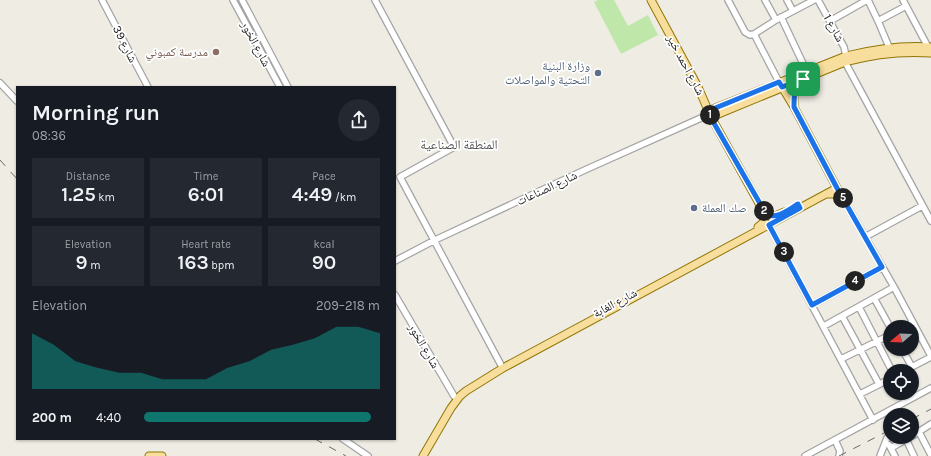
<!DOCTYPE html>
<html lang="en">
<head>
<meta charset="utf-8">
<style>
	body { margin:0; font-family:Karla,"Noto Naskh Arabic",sans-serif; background:#242831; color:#f1f3f6; height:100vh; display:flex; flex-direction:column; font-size:15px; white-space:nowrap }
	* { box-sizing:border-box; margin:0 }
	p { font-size:13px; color:#9ea1a6 }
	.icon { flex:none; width:22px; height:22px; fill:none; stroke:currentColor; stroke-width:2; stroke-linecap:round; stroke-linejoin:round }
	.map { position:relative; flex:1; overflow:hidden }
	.details { position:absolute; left:16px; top:86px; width:380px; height:354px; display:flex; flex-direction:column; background:#171b24; border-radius:0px; box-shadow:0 1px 3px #0004 }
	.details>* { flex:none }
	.needle { width:26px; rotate:251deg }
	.fabs { position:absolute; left:883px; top:320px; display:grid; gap:8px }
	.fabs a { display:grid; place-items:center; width:36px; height:36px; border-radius:50%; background:#171b24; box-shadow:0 1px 3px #0004; font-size:20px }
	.pin { position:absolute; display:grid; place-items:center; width:34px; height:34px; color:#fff; margin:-17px; border-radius:8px; box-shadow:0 2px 6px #0006 }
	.km { position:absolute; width:20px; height:20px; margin:-10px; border-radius:50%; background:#222; color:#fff; font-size:11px; line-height:20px; text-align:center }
	.round { display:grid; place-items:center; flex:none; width:42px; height:42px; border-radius:21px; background:#242831 }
	.summary { display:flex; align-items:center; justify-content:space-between; height:68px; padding:0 16px }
	h1 { font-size:22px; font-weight:600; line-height:30px }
	.metrics { display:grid; grid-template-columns:repeat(3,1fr); gap:6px; height:68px; padding:4px 16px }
	.metrics div { display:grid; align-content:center; border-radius:0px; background:#242831; text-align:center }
	.metrics b { font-size:20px; font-weight:600 }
	.metrics small { font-size:11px; font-weight:400 }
	.metrics p { font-size:11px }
	.chart { height:112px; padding:8px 16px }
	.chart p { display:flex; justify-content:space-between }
	.chart svg { width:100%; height:72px; margin-top:4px; fill:#0f766e; opacity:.7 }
	ul { padding:0 16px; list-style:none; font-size:13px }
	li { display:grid; grid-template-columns:64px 48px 1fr; align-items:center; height:30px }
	li i { height:10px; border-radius:5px; background:#0f766e }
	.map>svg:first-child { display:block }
</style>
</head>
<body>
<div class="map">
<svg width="931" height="456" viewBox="0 0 931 456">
	<rect width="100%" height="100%" fill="#eeece3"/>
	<!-- grass -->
	<path fill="#bfe7aa" d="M 598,0 L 614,0 L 628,26 L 648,15 L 658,35 L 621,54 L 594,2 Z"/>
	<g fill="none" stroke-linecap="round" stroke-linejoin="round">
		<defs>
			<path id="minor" d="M 102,0 L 148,87
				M 233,0 L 280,87
				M 242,0 L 288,87
				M 375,0 L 454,147 L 400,177 L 501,365
				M 728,0 L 745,32 L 750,35 L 754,34 L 779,82
				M 765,0 L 776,20
				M 787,0 L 793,11
				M 818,0 L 844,47 L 846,56
				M 868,0 L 878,21 L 889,47
				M 903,0 L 928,47
				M 781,17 L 807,72
				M 830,21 L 867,0
				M 878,21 L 906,6
				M 754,34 L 776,20 L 814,0
				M 845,62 L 931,221
				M 0,83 L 17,101
				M 837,188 L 894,287 L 931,356
				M 769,225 L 873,420
				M 865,237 L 922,206
				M 395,261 L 435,240 L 587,169 L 701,118 L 711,117
				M 395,295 L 454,396
				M 874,298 L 890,327
				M 812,305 L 882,267
				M 859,307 L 892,371
				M 842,316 L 879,384
				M 824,326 L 894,287
				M 904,327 L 913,322
				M 902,349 L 912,367
				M 841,359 L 890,335
				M 904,371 L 931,357
				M 860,394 L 890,379
				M 919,432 L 931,455
				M 912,436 L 931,424
				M 905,437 L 914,456
				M 343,439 L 368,456
				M 835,440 L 840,451 L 839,456
				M 889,445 L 895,456
				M 891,448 L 910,437
				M 805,456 L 931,388
				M 880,456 L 887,438 L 890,435"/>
			<path id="major" d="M 651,0 L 698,87 L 711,117 L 765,214
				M 794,105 C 794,95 793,88 801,80
				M 708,111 L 846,56 C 874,49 902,45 931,47
				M 711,117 L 845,62 C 874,54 901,51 931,53
				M 827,194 L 836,194 L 842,197
				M 765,214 L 773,217 L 784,212
				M 758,227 L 764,222 L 765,214
				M 149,456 L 162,456
				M 423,456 L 451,408 L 460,396 L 466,391 L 503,368 L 837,188 L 794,107 L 779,82"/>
		</defs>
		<!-- minor casing -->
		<use href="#minor" stroke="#a4a4a4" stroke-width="8"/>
		<!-- major casing -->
		<use href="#major" stroke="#917605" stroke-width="9"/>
		<!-- minor -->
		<use href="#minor" stroke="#fff" stroke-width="5.5"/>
		<!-- major -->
		<use href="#major" stroke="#f8de9d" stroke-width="7"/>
		<!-- rail -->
		<path stroke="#6b6b6b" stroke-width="1" stroke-dasharray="8 8" stroke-linecap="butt" d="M 0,160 L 17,179
			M 912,419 L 931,409
			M 315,439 L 346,456
			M 839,456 L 890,430"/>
	</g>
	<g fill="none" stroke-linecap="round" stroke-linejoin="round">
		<defs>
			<path id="route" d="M 803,79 C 794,88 794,95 794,107 L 837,188 L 882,267 L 812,305 L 769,225 L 800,208 L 798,204 C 788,210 776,220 766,214 L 711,118 L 708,111 L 779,82 L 782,87 Z"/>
		</defs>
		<!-- route casing -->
		<use href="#route" stroke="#fff" stroke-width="8"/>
		<!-- route -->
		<use href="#route" stroke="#1a73e8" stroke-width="5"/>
	</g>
	<!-- markers -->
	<circle fill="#8d6e63" stroke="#fff" stroke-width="1.5" cx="216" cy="52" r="4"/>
	<g fill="#5c6f8a" stroke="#fff" stroke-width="1.5">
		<circle cx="598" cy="73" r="4"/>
		<circle cx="694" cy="208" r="4"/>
	</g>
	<g text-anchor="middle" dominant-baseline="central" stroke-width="3.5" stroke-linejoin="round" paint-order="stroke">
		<!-- street labels -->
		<g font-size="12" fill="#1d1d1d" stroke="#fff">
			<text transform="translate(834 28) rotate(61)">شارع 1</text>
			<text transform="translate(125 44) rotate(63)">شارع 39</text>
			<text transform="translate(256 44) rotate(62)">شارع الخور</text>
			<text transform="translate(686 65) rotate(62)">شارع احمد خير</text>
			<text transform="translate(547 188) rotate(-25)">شارع الصناعات</text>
			<text transform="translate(615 303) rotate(-28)">شارع الغابة</text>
			<text transform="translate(424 346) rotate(60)">شارع الخور</text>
		</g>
		<!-- education labels -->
		<g font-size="12" fill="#785e54" stroke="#fff" text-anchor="end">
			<text x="208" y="52">مدرسة كمبوني</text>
		</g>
		<!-- service labels -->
		<g font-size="12" fill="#4e5e75" stroke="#fff" text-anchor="end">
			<text x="590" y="66">وزارة البنية<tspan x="590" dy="14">التحتية والمواصلات</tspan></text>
			<text x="702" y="208" text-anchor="start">صك العملة</text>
		</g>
		<!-- neighbourhood labels -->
		<g font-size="13" fill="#505050" stroke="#fff">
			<text x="459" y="144">المنطقة الصناعية</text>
		</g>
	</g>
</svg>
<div class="fabs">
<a><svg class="needle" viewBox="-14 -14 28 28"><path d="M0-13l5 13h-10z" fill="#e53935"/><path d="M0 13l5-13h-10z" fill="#9ea1a6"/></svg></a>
<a><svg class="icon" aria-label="locate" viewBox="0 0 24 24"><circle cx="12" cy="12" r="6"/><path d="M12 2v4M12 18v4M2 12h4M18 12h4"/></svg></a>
<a><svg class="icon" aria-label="layers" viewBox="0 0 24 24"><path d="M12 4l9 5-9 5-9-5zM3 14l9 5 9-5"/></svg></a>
</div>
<div class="pin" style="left:803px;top:79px;background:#1e9e55"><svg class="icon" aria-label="arrive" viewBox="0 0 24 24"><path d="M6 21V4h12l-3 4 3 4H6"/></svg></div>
<b class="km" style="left:710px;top:115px">1</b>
<b class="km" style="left:764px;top:211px">2</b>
<b class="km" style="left:784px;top:252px">3</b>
<b class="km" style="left:855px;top:281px">4</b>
<b class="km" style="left:843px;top:198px">5</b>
<section class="details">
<div class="summary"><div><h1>Morning run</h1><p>08:36</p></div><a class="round"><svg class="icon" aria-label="share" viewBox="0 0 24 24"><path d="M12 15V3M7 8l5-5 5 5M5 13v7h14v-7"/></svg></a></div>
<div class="metrics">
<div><p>Distance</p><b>1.25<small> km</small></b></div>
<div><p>Time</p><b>6:01</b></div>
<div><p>Pace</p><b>4:49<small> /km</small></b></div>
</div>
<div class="metrics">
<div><p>Elevation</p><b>9<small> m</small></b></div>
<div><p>Heart rate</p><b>163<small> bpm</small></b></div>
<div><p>kcal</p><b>90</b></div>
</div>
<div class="chart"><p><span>Elevation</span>209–218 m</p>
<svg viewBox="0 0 160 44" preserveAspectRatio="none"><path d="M0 44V10L10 17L20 27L30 31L40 34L50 34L60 38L70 38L80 38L90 31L100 27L110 20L120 17L130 13L140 6L150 6L160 10V44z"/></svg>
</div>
<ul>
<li><b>200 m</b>4:40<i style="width:96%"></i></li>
</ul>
</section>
</div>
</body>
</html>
